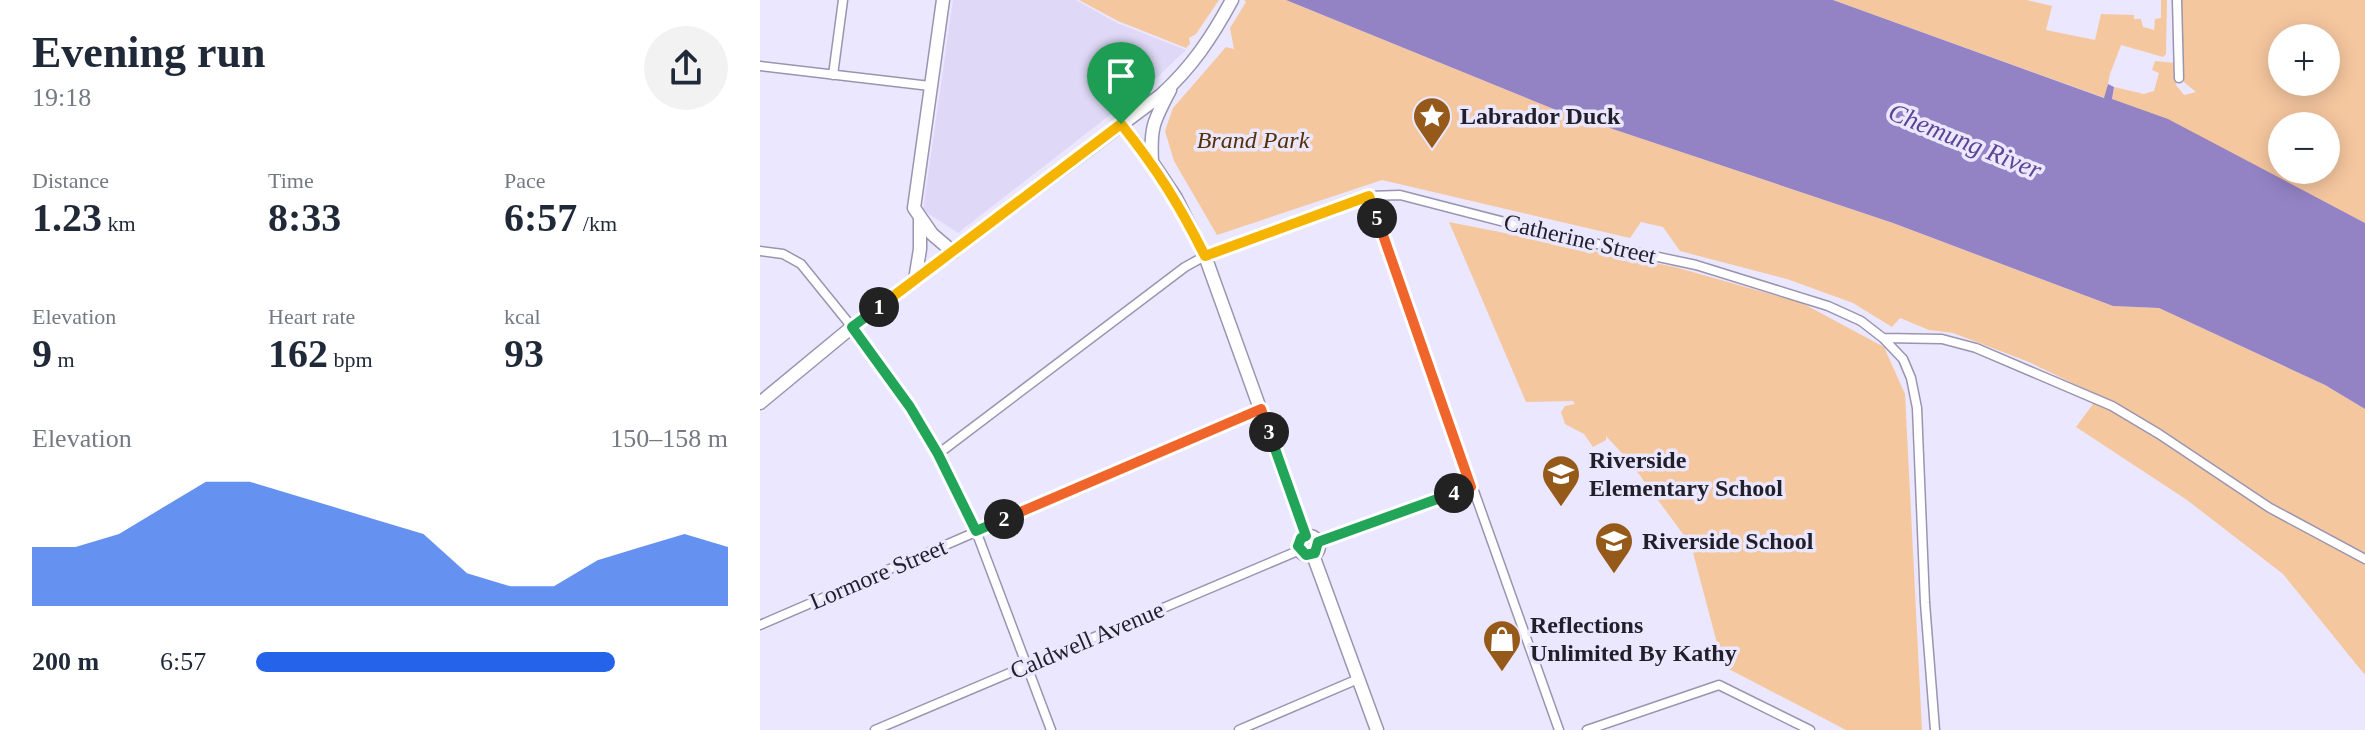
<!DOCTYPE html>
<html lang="en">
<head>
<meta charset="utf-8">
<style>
	body { margin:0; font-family:Georgia,serif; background:#f2f2f3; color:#1f2937; height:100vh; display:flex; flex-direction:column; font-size:30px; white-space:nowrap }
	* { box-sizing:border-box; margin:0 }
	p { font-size:26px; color:#747a83 }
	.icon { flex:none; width:44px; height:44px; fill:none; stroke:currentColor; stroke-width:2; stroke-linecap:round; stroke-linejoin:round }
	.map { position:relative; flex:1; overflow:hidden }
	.sheet { display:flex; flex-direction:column; background:#fff; width:760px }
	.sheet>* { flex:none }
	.controls { position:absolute; left:1508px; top:24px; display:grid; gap:16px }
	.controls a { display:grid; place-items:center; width:72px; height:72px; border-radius:50%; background:#fff; box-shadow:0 4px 20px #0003; font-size:40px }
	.pin { position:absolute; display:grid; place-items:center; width:68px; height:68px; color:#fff; margin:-82px -34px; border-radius:50% 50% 50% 0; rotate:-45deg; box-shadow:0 0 8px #0007 }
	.pin .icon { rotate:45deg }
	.km { position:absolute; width:40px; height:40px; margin:-20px; border-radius:50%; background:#222; color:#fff; font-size:22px; line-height:40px; text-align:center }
	.round { display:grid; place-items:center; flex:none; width:84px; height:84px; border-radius:42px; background:#f2f2f3 }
	.head { display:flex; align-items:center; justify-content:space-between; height:136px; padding:0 32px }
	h1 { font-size:44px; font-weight:700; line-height:60px }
	.figures { display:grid; grid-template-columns:repeat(3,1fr); gap:12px; height:136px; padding:8px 32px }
	.figures div { display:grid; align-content:center }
	.figures b { font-size:40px; font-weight:700 }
	.figures small { font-size:22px; font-weight:400 }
	.figures p { font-size:22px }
	.chart { height:224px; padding:16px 32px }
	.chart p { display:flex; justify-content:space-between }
	.chart svg { width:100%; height:144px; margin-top:8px; fill:#2563eb; opacity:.7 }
	ul { padding:0 32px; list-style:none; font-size:26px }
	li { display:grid; grid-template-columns:128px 96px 1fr; align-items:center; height:60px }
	li i { height:20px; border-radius:10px; background:#2563eb }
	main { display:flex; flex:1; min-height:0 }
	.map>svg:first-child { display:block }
</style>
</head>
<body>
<main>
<section class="sheet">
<div class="head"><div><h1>Evening run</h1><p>19:18</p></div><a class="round"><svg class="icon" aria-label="share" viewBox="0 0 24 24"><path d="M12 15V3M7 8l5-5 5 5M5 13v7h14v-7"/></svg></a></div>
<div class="figures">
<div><p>Distance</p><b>1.23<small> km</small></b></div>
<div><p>Time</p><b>8:33</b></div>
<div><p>Pace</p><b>6:57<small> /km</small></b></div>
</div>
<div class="figures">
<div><p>Elevation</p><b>9<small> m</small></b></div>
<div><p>Heart rate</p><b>162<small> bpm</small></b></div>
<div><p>kcal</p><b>93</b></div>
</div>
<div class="chart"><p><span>Elevation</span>150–158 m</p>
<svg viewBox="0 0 160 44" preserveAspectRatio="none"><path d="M0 44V26L10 26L20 22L30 14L40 6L50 6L60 10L70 14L80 18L90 22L100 34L110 38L120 38L130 30L140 26L150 22L160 26V44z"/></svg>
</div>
<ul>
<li><b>200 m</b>6:57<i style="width:76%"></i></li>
</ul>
</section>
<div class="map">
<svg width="1605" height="730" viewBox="0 0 1605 730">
	<rect width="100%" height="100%" fill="#ebe7ff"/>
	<!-- built -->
	<path fill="#dfd9f7" d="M 193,0 L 316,0 L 357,23 L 426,50 L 391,83 L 198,233 L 163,210 Z"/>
	<!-- green -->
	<path fill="#f5c79f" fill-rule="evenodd" d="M 319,0 L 459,0 L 436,34 L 429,38 L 430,44 L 426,48 L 358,21 Z
		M 484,0 L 526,0 L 796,110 L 1133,223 L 1353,306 L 1399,308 L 1565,385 L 1605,409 L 1605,675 L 1523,574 L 1427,500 L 1316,427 L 1339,396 L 1269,362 L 1193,333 L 1169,330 L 1140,318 L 1132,327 L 1093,303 L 1027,279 L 920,251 L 903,227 L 881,222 L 870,238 L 622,180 L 457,235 L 414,161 L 405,131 L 413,108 L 466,47 L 474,49 L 470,28 L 486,2 Z
		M 1073,0 L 1267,0 L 1292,6 L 1286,30 L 1335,40 L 1341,14 L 1374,15 L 1374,19 L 1381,19 L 1383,27 L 1394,30 L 1395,19 L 1401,18 L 1401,0 L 1407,0 L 1406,54 L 1403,57 L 1361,45 L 1350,74 L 1345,98 Z
		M 1417,0 L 1605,0 L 1605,223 L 1507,172 L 1352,99 L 1354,87 L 1384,94 L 1394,91 L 1399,73 L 1392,70 L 1395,61 L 1415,63 L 1416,85 L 1424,95 L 1436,92 L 1419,78 ZM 1522,38 L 1566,38 L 1566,82 L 1522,82 ZM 1522,126 L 1566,126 L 1566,170 L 1522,170 Z
		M 689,222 L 915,267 L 1042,303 L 1124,347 L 1145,394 L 1162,730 L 1086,730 L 963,666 L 931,545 L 870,462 L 846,436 L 846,440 L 833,447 L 824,434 L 805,424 L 801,412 L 805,406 L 815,404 L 813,401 L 766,402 Z"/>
	<!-- water -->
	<path fill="#9383c5" d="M 526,0 L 1073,0 L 1344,98 L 1348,84 L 1354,87 L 1352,99 L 1408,119 L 1605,223 L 1605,409 L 1565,385 L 1399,308 L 1353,306 L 1133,223 L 796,110 Z"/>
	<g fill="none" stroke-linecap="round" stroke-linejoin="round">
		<defs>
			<path id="street" d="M 1417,0 L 1419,78
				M 0,66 L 170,86
				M 73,75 L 83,0
				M 609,196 L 799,730
				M 0,251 L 23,254 L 41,264 L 92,327 L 150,407 L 178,454 L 216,531 L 291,730
				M 1123,338 L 1182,339 L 1216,348 L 1352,406 L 1399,434 L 1510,508 L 1605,559
				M 178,454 L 425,267 L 445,256 L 609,196 L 640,195 L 795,235 L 936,265 L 1068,306 L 1101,321 L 1123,338 L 1143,359 L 1151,378 L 1157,408 L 1165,603 L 1175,730
				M 558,542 L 711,487
				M 0,625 L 501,409
				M 115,730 L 540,550
				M 479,730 L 598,679
				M 827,730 L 959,685 L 1050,730"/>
			<path id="secondary" d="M 183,0 L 154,208 L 172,234 L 193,252
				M 361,124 L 392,162 L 416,198 L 445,256 L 546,536
				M 392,162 C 390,126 394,121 410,90
				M 155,280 L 160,249 L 160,219
				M 0,403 L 92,327 L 401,95 C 432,67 452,37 472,0
				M539 546a10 10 0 1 1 20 0a10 10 0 1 1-20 0Z
				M 553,555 L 617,730"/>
		</defs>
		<!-- street casing -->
		<use href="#street" stroke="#9a94b0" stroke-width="11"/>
		<!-- secondary casing -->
		<use href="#secondary" stroke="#9a94b0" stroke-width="15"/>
		<!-- street -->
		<use href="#street" stroke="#fff" stroke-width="8"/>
		<!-- secondary -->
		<use href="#secondary" stroke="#fff" stroke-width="12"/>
	</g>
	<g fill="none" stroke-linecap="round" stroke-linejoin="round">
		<defs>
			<path id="split-1" d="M 119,307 L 361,124"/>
			<path id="split-2" d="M 119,307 L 92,327 L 150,407 L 178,454 L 216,531 L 244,519"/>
			<path id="split-3" d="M 244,519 L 501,409 L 509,432"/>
			<path id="split-4" d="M 509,432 L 546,536 L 541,538 L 538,546 L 546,555 L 555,553 L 558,542 L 694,493"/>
			<path id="split-5" d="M 617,218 L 711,487 L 694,493"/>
			<path id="split-6" d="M 361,124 C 397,169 419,204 445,256 L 609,196 L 617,218"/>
		</defs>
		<!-- split-1 casing -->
		<use href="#split-1" stroke="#fff" stroke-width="16"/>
		<!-- split-2 casing -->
		<use href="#split-2" stroke="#fff" stroke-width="16"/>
		<!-- split-3 casing -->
		<use href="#split-3" stroke="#fff" stroke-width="16"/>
		<!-- split-4 casing -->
		<use href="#split-4" stroke="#fff" stroke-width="16"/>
		<!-- split-5 casing -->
		<use href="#split-5" stroke="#fff" stroke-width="16"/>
		<!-- split-6 casing -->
		<use href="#split-6" stroke="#fff" stroke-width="16"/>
		<!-- split-1 -->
		<use href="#split-1" stroke="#f5b400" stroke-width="10"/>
		<!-- split-2 -->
		<use href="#split-2" stroke="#22a559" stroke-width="10"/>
		<!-- split-3 -->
		<use href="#split-3" stroke="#f0652b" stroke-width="10"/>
		<!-- split-4 -->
		<use href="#split-4" stroke="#22a559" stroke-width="10"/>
		<!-- split-5 -->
		<use href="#split-5" stroke="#f0652b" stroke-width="10"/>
		<!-- split-6 -->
		<use href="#split-6" stroke="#f5b400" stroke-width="10"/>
	</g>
	<!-- icons -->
	<defs>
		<symbol id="sight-pin" viewBox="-11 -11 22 30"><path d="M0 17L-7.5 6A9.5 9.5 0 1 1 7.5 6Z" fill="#955a1a" stroke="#ebe7ff"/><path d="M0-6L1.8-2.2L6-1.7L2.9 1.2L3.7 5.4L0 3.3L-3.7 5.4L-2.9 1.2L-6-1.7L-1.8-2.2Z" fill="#fff"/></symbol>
		<symbol id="school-pin" viewBox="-11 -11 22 30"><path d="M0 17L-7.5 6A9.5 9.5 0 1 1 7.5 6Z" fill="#955a1a" stroke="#ebe7ff"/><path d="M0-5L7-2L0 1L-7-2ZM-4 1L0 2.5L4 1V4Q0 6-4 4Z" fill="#fff"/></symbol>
		<symbol id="shop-pin" viewBox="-11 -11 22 30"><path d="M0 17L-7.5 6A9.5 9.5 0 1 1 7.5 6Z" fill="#955a1a" stroke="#ebe7ff"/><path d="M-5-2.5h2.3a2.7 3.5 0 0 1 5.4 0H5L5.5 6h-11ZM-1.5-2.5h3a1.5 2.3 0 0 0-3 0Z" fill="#fff"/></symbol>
	</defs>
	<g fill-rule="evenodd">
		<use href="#sight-pin" x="650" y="94" width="44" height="60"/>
		<use href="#school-pin" x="779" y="452" width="44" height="60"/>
		<use href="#school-pin" x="832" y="519" width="44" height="60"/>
		<use href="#shop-pin" x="720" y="617" width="44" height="60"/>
	</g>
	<g text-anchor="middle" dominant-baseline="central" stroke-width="7" stroke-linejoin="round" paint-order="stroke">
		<!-- poi labels -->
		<g font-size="24" font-weight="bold" fill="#211f2a" stroke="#ebe7ff" text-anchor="start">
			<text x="700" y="116">Labrador Duck</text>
			<text x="829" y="460">Riverside<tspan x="829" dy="28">Elementary School</tspan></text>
			<text x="882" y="541">Riverside School</text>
			<text x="770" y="625">Reflections<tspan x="770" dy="28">Unlimited By Kathy</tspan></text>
		</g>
		<!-- park labels -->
		<g font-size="24" font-style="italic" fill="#563005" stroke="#ebe7ff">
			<text x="493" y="140">Brand Park</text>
		</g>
		<!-- street labels -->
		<g font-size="24" fill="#211f2a" stroke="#ebe7ff">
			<text transform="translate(820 239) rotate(13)">Catherine Street</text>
			<text transform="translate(118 574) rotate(-23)">Lormore Street</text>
			<text transform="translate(327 640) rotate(-23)">Caldwell Avenue</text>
		</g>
		<!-- water labels -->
		<g font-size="26" font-style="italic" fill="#5d4495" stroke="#ebe7ff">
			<text transform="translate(1205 141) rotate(22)">Chemung River</text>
		</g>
	</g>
</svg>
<div class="controls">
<a>+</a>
<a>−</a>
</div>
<div class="pin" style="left:361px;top:124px;background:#1e9e55"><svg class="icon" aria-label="arrive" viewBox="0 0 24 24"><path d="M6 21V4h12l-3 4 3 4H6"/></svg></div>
<b class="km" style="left:119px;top:307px">1</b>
<b class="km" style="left:244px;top:519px">2</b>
<b class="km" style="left:509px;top:432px">3</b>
<b class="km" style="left:694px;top:493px">4</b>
<b class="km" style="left:617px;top:218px">5</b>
</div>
</main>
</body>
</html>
